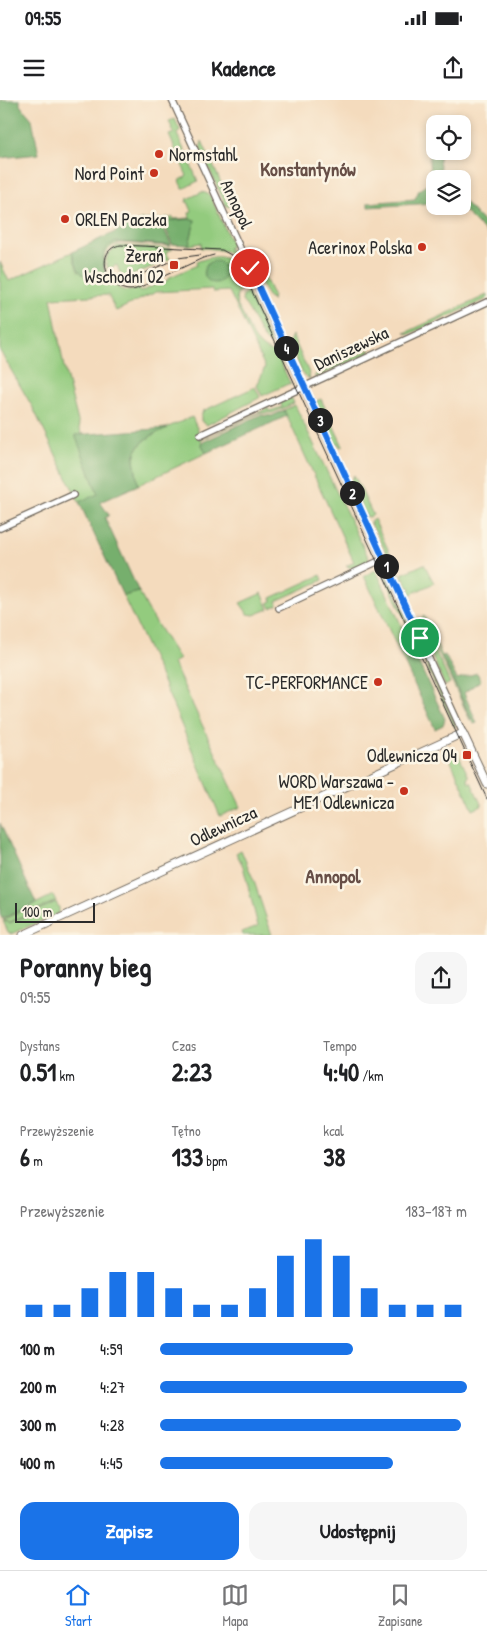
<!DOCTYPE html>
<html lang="pl">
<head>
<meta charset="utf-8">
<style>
	body { margin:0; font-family:"Patrick Hand",sans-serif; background:#f6f6f6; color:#202124; height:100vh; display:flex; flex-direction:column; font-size:19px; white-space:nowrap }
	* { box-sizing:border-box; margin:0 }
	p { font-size:16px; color:#757577 }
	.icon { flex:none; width:28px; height:28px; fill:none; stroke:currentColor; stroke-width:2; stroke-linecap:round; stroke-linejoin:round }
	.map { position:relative; height:835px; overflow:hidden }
	.details { display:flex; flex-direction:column; background:#fff; flex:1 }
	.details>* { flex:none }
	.controls { position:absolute; left:426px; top:15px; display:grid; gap:10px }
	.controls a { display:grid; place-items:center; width:45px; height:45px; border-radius:10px; background:#fff; box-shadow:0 2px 8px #0003; font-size:25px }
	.scale { position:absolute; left:15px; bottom:12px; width:80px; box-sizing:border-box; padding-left:5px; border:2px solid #2b2b2b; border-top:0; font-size:14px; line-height:18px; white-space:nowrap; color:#2b2b2b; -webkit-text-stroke:4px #fcf5e5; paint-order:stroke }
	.pin { position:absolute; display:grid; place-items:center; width:42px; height:42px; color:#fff; margin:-21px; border:2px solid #fff; border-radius:50%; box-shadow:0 1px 5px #0007 }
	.km { position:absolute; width:25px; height:25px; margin:-12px; border-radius:50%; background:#222; color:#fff; font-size:14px; line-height:25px; text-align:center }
	.round { display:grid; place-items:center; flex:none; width:52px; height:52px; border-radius:15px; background:#f6f6f6 }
	.summary { display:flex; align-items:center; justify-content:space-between; height:85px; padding:0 20px }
	h1 { font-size:28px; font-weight:800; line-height:38px }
	.stats { display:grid; grid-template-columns:repeat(3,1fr); gap:8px; height:85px; padding:5px 20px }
	.stats div { display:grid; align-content:center }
	.stats b { font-size:25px; font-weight:800 }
	.stats small { font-size:14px; font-weight:400 }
	.stats p { font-size:14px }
	.chart { height:140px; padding:10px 20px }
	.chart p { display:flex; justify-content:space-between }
	.chart svg { width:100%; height:90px; margin-top:5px; stroke:#1a73e8; stroke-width:6 }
	.primary-button { display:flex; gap:10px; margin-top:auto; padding:10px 20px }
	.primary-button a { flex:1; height:58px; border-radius:15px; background:#1a73e8; color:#fff; font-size:20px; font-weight:800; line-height:58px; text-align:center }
	.primary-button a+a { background:#f6f6f6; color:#202124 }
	ul { padding:0 20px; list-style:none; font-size:16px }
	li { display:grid; grid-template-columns:80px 60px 1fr; align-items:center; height:38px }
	li i { height:12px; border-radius:6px; background:#1a73e8 }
	.status { display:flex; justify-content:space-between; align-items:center; height:35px; padding:0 25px; background:#fff; direction:ltr }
	.status svg { height:14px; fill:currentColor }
	header { display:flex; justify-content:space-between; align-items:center; height:65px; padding:0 20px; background:#fff; font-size:22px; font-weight:800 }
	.tabs { display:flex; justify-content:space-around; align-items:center; height:70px; border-top:1px solid #e0e0e0; background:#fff; font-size:14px; color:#757577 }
	.tabs a { display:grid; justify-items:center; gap:2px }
	.tabs .on { color:#1a73e8 }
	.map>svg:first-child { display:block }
</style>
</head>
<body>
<div class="status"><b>09:55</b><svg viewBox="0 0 49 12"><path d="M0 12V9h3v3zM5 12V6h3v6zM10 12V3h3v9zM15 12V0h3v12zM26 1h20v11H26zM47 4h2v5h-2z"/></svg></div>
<header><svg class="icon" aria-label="menu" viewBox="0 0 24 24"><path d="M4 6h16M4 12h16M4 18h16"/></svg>Kadence<svg class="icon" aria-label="share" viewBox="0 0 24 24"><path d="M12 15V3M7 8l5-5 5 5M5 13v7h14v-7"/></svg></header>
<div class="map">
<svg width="487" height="835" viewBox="0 0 487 835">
	<rect width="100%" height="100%" fill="#fcf5e5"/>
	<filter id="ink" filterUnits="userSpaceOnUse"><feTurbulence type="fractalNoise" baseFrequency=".02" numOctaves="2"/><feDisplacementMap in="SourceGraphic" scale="10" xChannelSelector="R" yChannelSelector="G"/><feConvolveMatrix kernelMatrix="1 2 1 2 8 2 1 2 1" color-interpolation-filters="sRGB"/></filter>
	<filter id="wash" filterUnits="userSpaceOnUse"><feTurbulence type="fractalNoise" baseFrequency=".0096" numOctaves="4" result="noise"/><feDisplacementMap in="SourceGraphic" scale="20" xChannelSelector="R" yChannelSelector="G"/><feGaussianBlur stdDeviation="1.12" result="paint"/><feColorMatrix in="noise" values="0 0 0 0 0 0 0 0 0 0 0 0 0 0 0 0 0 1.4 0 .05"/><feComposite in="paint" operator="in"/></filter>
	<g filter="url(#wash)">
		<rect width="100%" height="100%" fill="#f4dbbd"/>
		<!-- green -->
		<path fill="#93cb7e" stroke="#5f7b54" d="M 175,19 L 180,30 L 177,34 L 198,81 L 183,89 L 179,81 L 187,76 L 169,35 L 174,33 L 169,21 Z
			M 202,41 L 232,107 L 226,106 L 200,49 Z
			M 202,92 L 208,94 L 211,97 L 231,142 L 233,141 L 234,144 L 228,148 L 233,154 L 235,153 L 234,150 L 237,149 L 251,181 L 250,183 C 237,154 234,150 201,148 L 201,143 L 189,145 L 195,120 L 191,119 L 163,121 L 162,119 L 168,117 L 169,119 L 173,117 L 174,119 L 190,118 L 189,113 L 192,111 L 188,102 L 186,102 L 187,99 Z
			M 117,142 L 171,146 L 121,143 C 88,149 108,201 138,189 L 140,192 L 163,181 L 164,182 L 168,180 L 168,178 L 197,165 L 196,162 C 227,150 232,159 245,186 C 236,191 235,198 238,207 C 251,226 251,247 276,253 L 291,285 L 288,284 L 262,296 L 257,286 L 265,267 L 229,191 L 213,192 L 212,189 L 156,192 L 116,211 L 108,195 L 51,198 L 64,267 L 81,333 L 86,335 L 76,335 L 98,395 L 79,402 L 33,308 L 0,251 L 0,162 L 9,181 L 72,152 L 78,171 L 98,177 L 106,176 C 101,162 101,146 117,142 Z
			M 117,146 L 122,146 L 173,149 L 166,152 L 170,159 L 124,179 L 122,178 L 117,165 L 108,169 L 106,161 L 108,154 Z
			M 260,167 L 273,195 L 272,201 L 271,198 L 269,198 C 265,190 253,175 260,167 Z
			M 247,191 L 272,245 C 257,237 255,214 242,201 L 243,195 Z
			M 487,195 L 487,199 L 410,234 L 405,233 Z
			M 292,235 L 310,275 L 309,276 L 310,279 L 303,275 L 289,242 Z
			M 371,249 L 368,254 L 315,278 L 315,275 Z
			M 255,287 L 260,297 L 259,298 L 207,325 L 201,321 L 201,316 L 203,311 Z
			M 291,297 L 294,303 L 273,313 L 259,313 L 201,340 L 206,353 L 138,385 C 137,377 135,369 134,361 C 133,337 175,325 192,317 L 202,339 L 268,308 L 269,311 L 282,307 L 280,302 Z
			M 321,299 L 343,346 L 340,347 L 338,343 L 336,344 L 316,301 Z
			M 295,305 L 369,459 L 368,462 C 361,465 354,470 346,466 L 354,462 L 284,310 Z
			M 354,375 L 373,415 L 369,417 L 366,416 L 350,381 Z
			M 374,419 L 407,490 L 410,496 L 406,494 L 379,438 L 370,422 Z
			M 424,464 L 434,483 L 411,494 L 409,490 L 411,489 L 410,487 L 408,487 L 402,474 Z
			M 381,468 L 385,471 L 455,622 L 455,627 Z
			M 376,470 L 414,553 L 405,564 L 364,476 Z
			M 321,475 L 323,480 L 276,501 L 278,505 L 271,508 L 268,503 L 272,501 L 271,498 Z
			M 139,492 L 150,513 L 179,559 L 173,563 L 241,707 L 220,716 L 158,570 L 123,496 Z
			M 262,493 L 269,509 L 254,515 L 248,514 L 240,503 Z
			M 424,516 L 471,620 L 470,620 L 422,517 Z
			M 420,518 L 450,583 L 445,586 L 417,522 Z
			M 457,652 L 469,677 L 467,678 L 469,683 L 471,682 L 482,706 L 473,710 L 449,657 L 453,654 L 454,657 L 456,656 L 456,653 Z
			M 241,750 L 254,781 L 272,835 L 243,835 L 242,832 L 258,826 L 243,766 L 236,753 Z
			M 53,795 L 56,801 L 10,822 L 3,820 Z
			M 56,802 L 59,808 L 59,813 L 11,834 L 8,832 L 3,821 L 10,823 Z"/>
		<!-- forest -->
		<path fill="#76af6d" stroke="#506d4c" d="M 0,0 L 20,0 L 20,5 L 32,19 L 39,54 L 0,58 Z
			M 435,37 L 435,51 L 440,51 C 438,60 440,72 446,79 L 435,79 L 435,103 L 368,107 L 368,103 L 415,99 L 419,90 L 434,80 C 426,64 429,53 435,37 Z
			M 463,97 L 464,101 L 487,126 L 487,134 L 459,106 L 462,106 Z
			M 160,119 L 171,145 L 117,142 C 101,146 101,163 106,176 C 80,179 79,175 72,152 L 141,120 Z
			M 191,119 L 195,120 L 189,145 L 172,144 L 163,121 Z
			M204 172a11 11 0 1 1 22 0a11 11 0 1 1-22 0Z
			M 284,310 L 287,316 L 206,353 L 201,343 L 260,315 L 272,316 Z
			M 168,328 C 155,333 134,343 134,360 C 135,368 137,377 138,385 L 100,402 L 109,415 L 105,418 L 139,492 L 123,496 L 79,402 L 98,394 L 75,335 Z
			M 414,553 L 445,619 L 443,625 L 435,629 L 405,564 Z
			M 445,555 L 457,579 L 477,573 L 481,580 L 464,593 L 477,623 L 474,624 L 442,556 Z
			M 0,723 L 36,803 L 2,819 L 0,814 Z"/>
	</g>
	<g filter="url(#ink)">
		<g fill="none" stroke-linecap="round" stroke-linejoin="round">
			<defs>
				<path id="minor" d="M 172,0 L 463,633
					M 200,335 L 487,202
					M 0,428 L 73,395
					M 279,508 L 383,459"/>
				<path id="tertiary" d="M 23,835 L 463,633 L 487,684"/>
			</defs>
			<!-- minor casing -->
			<use href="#minor" stroke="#71695e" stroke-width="8"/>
			<!-- tertiary casing -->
			<use href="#tertiary" stroke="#71695e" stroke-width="9"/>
			<!-- minor -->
			<use href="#minor" stroke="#fff" stroke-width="5.5"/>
			<!-- tertiary -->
			<use href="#tertiary" stroke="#fff" stroke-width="7"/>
			<!-- tram -->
			<path stroke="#2b2b2b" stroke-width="1" d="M 214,155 L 203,158 L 136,189 C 108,197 91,149 121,145 L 222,150 L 231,155 L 238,161 L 487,699
				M 111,177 L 120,181 L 126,181 L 178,158 L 200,155"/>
		</g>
	</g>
	<g fill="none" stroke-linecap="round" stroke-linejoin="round" filter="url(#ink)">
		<defs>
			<path id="route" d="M 250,168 L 420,538"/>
		</defs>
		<!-- route casing -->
		<use href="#route" stroke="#fff" stroke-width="10"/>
		<!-- route -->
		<use href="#route" stroke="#1a73e8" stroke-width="6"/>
	</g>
	<!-- markers -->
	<g fill="#c8321e" stroke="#fcf5e5" stroke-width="2">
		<circle cx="159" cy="54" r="5"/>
		<circle cx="154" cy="73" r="5"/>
		<circle cx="65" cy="119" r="5"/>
		<circle cx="422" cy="147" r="5"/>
		<rect x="169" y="160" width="10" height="10" rx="2.5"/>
		<circle cx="378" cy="582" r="5"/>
		<rect x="462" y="650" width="10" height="10" rx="2.5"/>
		<circle cx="404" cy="691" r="5"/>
	</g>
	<g text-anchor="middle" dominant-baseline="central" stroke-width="5" stroke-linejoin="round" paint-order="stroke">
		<!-- poi labels -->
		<g font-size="18" fill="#2b2b2b" stroke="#fcf5e5" text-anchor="end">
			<text x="169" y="54" text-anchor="start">Normstahl</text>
			<text x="144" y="73">Nord Point</text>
			<text x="75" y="119" text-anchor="start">ORLEN Paczka</text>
			<text x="412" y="147">Acerinox Polska</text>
			<text x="164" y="155">Żerań<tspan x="164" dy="21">Wschodni 02</tspan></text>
			<text x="368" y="582">TC-PERFORMANCE</text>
			<text x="457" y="655">Odlewnicza 04</text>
			<text x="394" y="681">WORD Warszawa -<tspan x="394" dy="21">ME1 Odlewnicza</tspan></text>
		</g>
		<!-- street labels -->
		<g font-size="18" fill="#2b2b2b" stroke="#fcf5e5">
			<text transform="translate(237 104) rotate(65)">Annopol</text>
			<text transform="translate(351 248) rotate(-25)">Daniszewska</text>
			<text transform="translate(223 726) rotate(-25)">Odlewnicza</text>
		</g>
		<!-- neighbourhood labels -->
		<g font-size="19" font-weight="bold" fill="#674f47" stroke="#fcf5e5">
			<text x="308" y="69">Konstantynów</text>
			<text x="333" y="776">Annopol</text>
		</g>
	</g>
</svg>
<div class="controls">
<a><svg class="icon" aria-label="locate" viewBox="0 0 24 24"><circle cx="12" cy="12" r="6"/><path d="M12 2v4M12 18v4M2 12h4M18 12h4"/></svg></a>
<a><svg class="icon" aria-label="layers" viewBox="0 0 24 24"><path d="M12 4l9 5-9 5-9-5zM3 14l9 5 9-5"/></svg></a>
</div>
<div class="scale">100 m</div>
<div class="pin" style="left:420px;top:538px;background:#1e9e55"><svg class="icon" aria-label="arrive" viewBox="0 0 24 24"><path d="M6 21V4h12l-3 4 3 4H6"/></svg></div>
<div class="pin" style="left:250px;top:168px;background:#d93025"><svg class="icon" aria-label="check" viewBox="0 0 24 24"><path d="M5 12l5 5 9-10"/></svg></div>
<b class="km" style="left:386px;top:466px">1</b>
<b class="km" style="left:352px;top:393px">2</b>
<b class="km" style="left:320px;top:320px">3</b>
<b class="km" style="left:286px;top:248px">4</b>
</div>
<section class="details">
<div class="summary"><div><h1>Poranny bieg</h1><p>09:55</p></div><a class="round"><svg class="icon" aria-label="share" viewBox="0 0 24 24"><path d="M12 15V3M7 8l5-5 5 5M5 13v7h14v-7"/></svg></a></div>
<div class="stats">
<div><p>Dystans</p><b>0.51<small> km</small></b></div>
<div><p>Czas</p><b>2:23</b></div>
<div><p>Tempo</p><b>4:40<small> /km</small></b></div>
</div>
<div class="stats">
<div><p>Przewyższenie</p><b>6<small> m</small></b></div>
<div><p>Tętno</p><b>133<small> bpm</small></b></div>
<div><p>kcal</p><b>38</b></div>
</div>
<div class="chart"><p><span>Przewyższenie</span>183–187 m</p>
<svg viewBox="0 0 160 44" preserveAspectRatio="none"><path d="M5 44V38M15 44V38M25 44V30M35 44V22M45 44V22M55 44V30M65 44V38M75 44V38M85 44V30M95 44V14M105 44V6M115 44V14M125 44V30M135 44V38M145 44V38M155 44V38"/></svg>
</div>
<ul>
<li><b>100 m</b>4:59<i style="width:63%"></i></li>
<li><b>200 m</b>4:27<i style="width:100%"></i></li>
<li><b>300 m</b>4:28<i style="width:98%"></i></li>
<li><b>400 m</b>4:45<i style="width:76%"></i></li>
</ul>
<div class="primary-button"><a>Zapisz</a><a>Udostępnij</a></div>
</section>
<nav class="tabs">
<a class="on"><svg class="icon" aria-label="home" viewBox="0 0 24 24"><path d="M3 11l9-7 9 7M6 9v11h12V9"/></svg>Start</a>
<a><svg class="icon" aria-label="map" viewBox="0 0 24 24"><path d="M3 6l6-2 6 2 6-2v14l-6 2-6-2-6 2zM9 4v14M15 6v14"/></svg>Mapa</a>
<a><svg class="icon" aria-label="saved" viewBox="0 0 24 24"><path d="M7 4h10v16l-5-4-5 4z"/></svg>Zapisane</a>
</nav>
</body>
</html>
